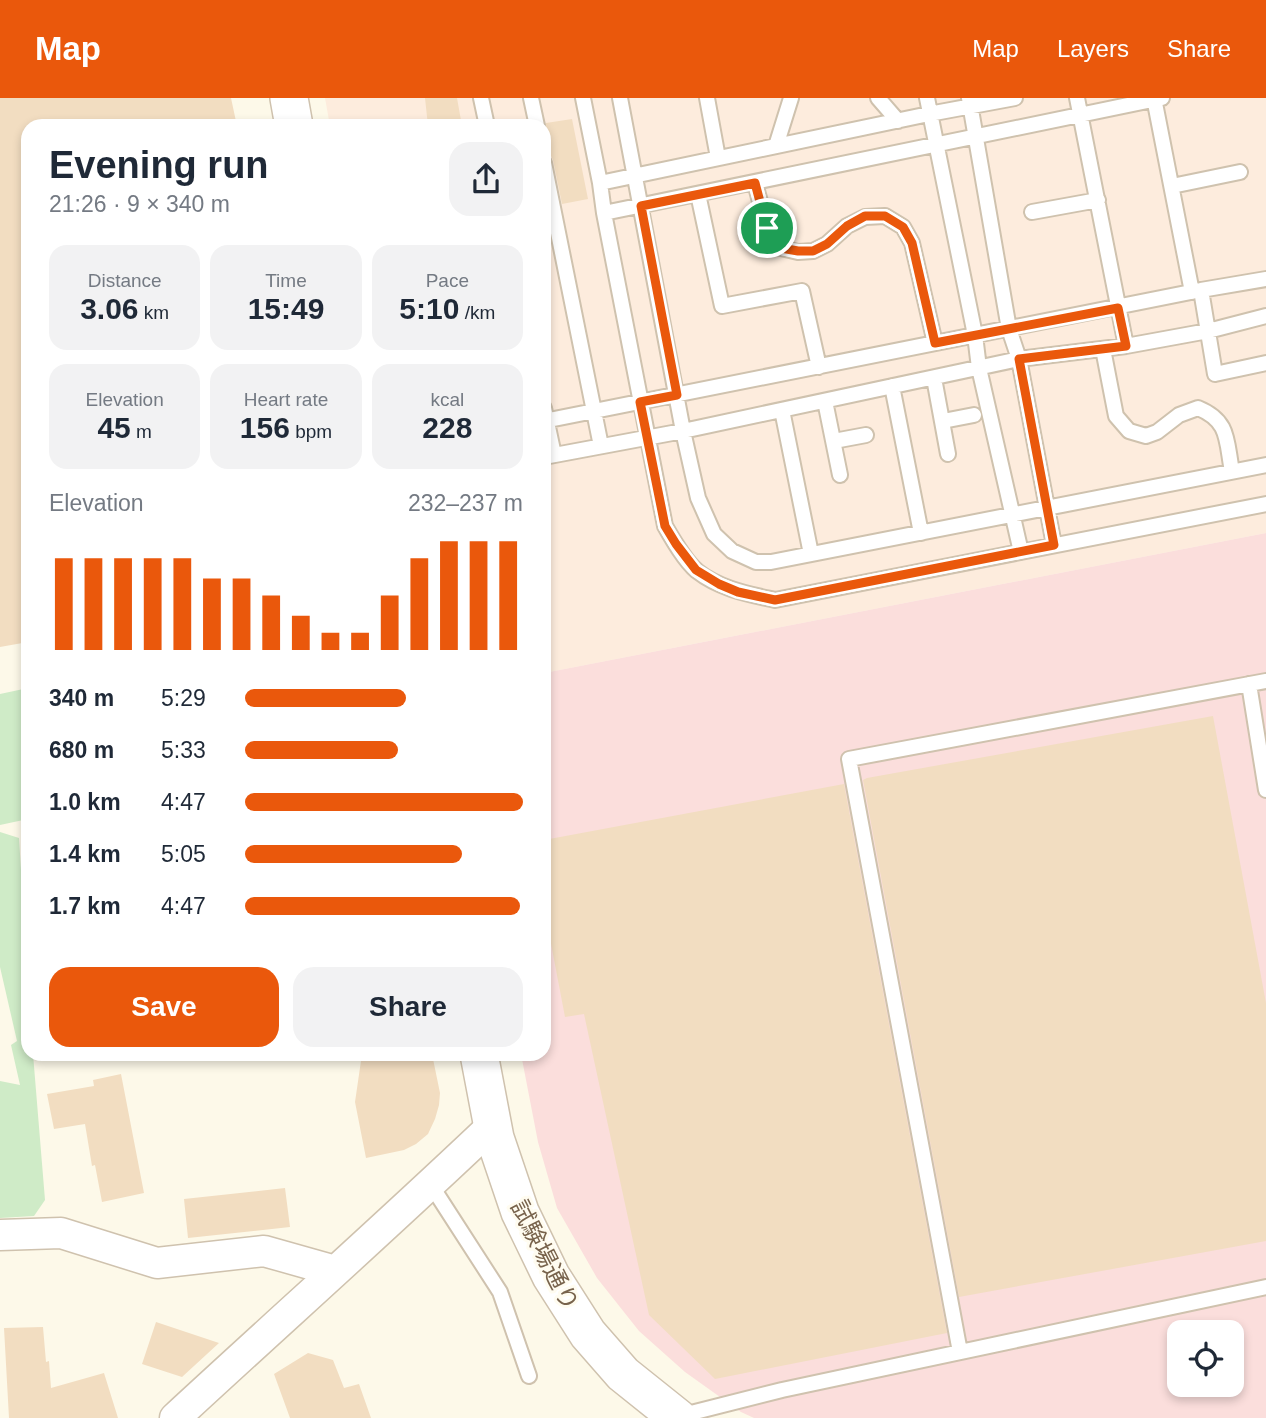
<!DOCTYPE html>
<html lang="en">
<head>
<meta charset="utf-8">
<style>
	body { margin:0; font-family:Arial,"Noto Sans JP",sans-serif; background:#f2f2f3; color:#1f2937; height:100vh; display:flex; flex-direction:column; font-size:26px; white-space:nowrap }
	* { box-sizing:border-box; margin:0 }
	p { font-size:23px; color:#747a83 }
	.icon { flex:none; width:38px; height:38px; fill:none; stroke:currentColor; stroke-width:2; stroke-linecap:round; stroke-linejoin:round }
	.map { position:relative; flex:1; overflow:hidden }
	.details { position:absolute; left:21px; top:21px; width:530px; height:942px; display:flex; flex-direction:column; background:#fff; border-radius:21px; box-shadow:0 4px 10px #0003 }
	.details>* { flex:none }
	.tools { position:absolute; left:1167px; top:1222px; display:grid; gap:14px }
	.tools a { display:grid; place-items:center; width:77px; height:77px; border-radius:14px; background:#fff; box-shadow:0 4px 10px #0003; font-size:35px }
	.pin { position:absolute; display:grid; place-items:center; width:60px; height:60px; color:#fff; margin:-30px; border:4px solid #fff; border-radius:50%; box-shadow:0 2px 7px #0007 }
	.round { display:grid; place-items:center; flex:none; width:74px; height:74px; border-radius:21px; background:#f2f2f3 }
	.headline { display:flex; align-items:center; justify-content:space-between; height:119px; padding:0 28px }
	h1 { font-size:38px; font-weight:600; line-height:52px }
	.figures { display:grid; grid-template-columns:repeat(3,1fr); gap:10px; height:119px; padding:7px 28px }
	.figures div { display:grid; align-content:center; border-radius:18px; background:#f2f2f3; text-align:center }
	.figures b { font-size:30px; font-weight:600 }
	.figures small { font-size:19px; font-weight:400 }
	.figures p { font-size:19px }
	.chart { height:196px; padding:14px 28px }
	.chart p { display:flex; justify-content:space-between }
	.chart svg { width:100%; height:126px; margin-top:7px; stroke:#ea580c; stroke-width:6 }
	.button { display:flex; gap:14px; margin-top:auto; padding:14px 28px }
	.button a { flex:1; height:80px; border-radius:21px; background:#ea580c; color:#fff; font-size:28px; font-weight:600; line-height:80px; text-align:center }
	.button a+a { background:#f2f2f3; color:#1f2937 }
	ul { padding:0 28px; list-style:none; font-size:23px }
	li { display:grid; grid-template-columns:112px 84px 1fr; align-items:center; height:52px }
	li i { height:18px; border-radius:9px; background:#ea580c }
	header { display:flex; align-items:center; gap:42px; box-sizing:border-box; height:98px; padding:0 35px; background:#ea580c; color:#fff }
	header strong { font-size:33px }
	nav { display:flex; gap:38px; margin-inline-start:auto; font-size:24px }
	.map>svg:first-child { display:block }
</style>
</head>
<body>
<header>
<strong>Map</strong>
<nav><a>Map</a><a>Layers</a><a>Share</a></nav>
</header>
<div class="map">
<svg width="1266" height="1320" viewBox="0 0 1266 1320">
	<rect width="100%" height="100%" fill="#fdf9e9"/>
	<!-- commercial -->
	<path fill="#fdecdd" d="M 325,0 L 1266,0 L 1266,435 L 544,575 L 544,28 L 330,28 Z"/>
	<!-- medical -->
	<path fill="#fbdedc" fill-rule="evenodd" d="M 1266,435 L 1266,1320 L 754,1320 L 741,1314 L 685,1274 L 639,1233 L 597,1180 L 557,1110 L 538,1044 L 521,956 L 544,956 L 544,575 ZM 1180,1234 L 1232,1234 L 1232,1286 L 1180,1286 Z"/>
	<!-- green -->
	<path fill="#cfebc7" d="M 28,590 L 28,721 L 0,727 L 0,596 Z
		M 0,734 L 19,740 L 28,883 L 28,956 L 33,956 L 45,1102 L 34,1118 L 0,1120 L 0,983 L 20,987 L 11,947 L 17,943 L 0,869 Z"/>
	<!-- building -->
	<path fill="#f2ddc1" d="M 0,0 L 231,0 L 237,28 L 28,28 L 28,544 L 0,549 Z
		M 425,0 L 457,0 L 462,28 L 428,28 Z
		M 572,21 L 588,101 L 562,106 L 553,62 L 551,58 L 544,56 L 544,34 L 546,25 Z
		M 1213,618 L 1266,905 L 1266,1143 L 959,1199 L 863,682 L 867,680 Z
		M 844,686 L 947,1235 L 715,1281 L 649,1217 L 584,916 L 565,919 L 544,809 L 544,742 Z
		M 362,956 L 432,956 L 440,995 L 439,1007 L 435,1021 L 428,1036 L 416,1046 L 404,1052 L 366,1060 L 355,1004 Z
		M 121,976 L 144,1095 L 102,1104 L 95,1067 L 92,1068 L 85,1026 L 54,1031 L 47,996 L 94,988 L 93,982 Z
		M 285,1090 L 290,1129 L 188,1140 L 184,1101 Z
		M 156,1224 L 219,1245 L 182,1279 L 142,1266 Z
		M 43,1229 L 46,1264 L 49,1263 L 51,1290 L 104,1275 L 118,1320 L 9,1320 L 4,1230 Z
		M 308,1255 L 333,1262 L 344,1290 L 359,1286 L 371,1320 L 290,1320 L 274,1276 Z"/>
	<g fill="none" stroke-linecap="round" stroke-linejoin="round">
		<defs>
			<path id="service" d="M 481,0 L 487,28
				M 531,0 L 537,28
				M 583,0 L 600,85 L 604,115 L 665,428 C 673,442 685,463 697,473 C 720,491 748,496 775,502 L 1266,406
				M 620,0 L 683,333 L 698,400 L 714,436 L 732,453 L 756,464 L 771,464 L 1266,367
				M 707,0 L 718,60
				M 878,0 L 898,23
				M 927,0 L 975,237 L 979,270 L 1021,454
				M 969,0 L 1009,231 L 1019,261 L 1054,447
				M 1077,0 L 1126,248
				M 1154,0 L 1192,194
				M 776,48 L 791,0
				M 544,65 L 601,348
				M 600,85 L 929,16 L 1015,0
				M 755,85 L 767,130 L 781,150 L 798,154 L 813,153 L 827,146 L 847,128 L 865,119 L 885,118 L 903,129 L 912,145 L 935,245
				M 1172,88 L 1240,74
				M 698,96 L 722,208 L 802,193 L 819,269
				M 1032,114 L 1098,102
				M 604,115 L 1162,0
				M 1201,192 L 1215,276 L 1266,265
				M 1103,251 L 1116,318 L 1129,333 L 1146,338 L 1157,334 L 1179,317 L 1198,310 C 1230,323 1226,343 1232,373
				M 934,280 L 948,356
				M 892,288 L 921,435
				M 825,303 L 840,377
				M 544,310 L 554,357
				M 782,312 L 811,456
				M 544,323 L 1201,192 L 1266,181
				M 943,323 L 974,317
				M 834,343 L 866,337
				M 544,359 L 683,333 L 1019,261 L 1126,248 L 1208,233 L 1266,218
				M 1249,586 L 1266,692
				M 431,1087 L 500,1194 L 529,1278
				M 960,1254 L 849,661 L 1266,583
				M 679,1318 L 782,1292 L 1266,1189"/>
			<path id="minor" d="M 0,1137 L 61,1135 L 157,1165 L 264,1153 L 335,1173
				M 175,1320 C 281,1222 389,1126 493,1027"/>
			<path id="tertiary" d="M 289,0 L 294,28
				M 479,956 L 495,1040 L 520,1114 L 551,1178 L 588,1236 L 623,1276 L 678,1320"/>
		</defs>
		<!-- service casing -->
		<use href="#service" stroke="#cfc2ae" stroke-width="18"/>
		<!-- minor casing -->
		<use href="#minor" stroke="#cfc2ae" stroke-width="33"/>
		<!-- tertiary casing -->
		<use href="#tertiary" stroke="#cfc2ae" stroke-width="40"/>
		<!-- service -->
		<use href="#service" stroke="#fff" stroke-width="14"/>
		<!-- minor -->
		<use href="#minor" stroke="#fff" stroke-width="30"/>
		<!-- tertiary -->
		<use href="#tertiary" stroke="#fff" stroke-width="37"/>
	</g>
	<g fill="none" stroke-linecap="round" stroke-linejoin="round">
		<defs>
			<path id="route" d="M 755,85 L 767,130 L 781,150 L 798,153 L 813,153 L 827,146 L 847,128 L 865,118 L 885,118 L 903,129 L 912,145 L 935,245 L 1118,210 L 1126,248 L 1019,261 L 1054,447 L 775,502 L 738,494 L 719,486 L 696,472 L 676,446 L 665,428 L 640,304 L 677,297 L 641,108 Z"/>
		</defs>
		<!-- route casing -->
		<use href="#route" stroke="#fff" stroke-width="14"/>
		<!-- route -->
		<use href="#route" stroke="#ea580c" stroke-width="9"/>
	</g>
	<g text-anchor="middle" dominant-baseline="central" stroke-width="6" stroke-linejoin="round" paint-order="stroke">
		<!-- street labels -->
		<g font-size="24" fill="#78634c" stroke="#fffcf0">
			<text transform="translate(545 1157) rotate(63)">試験場通り</text>
		</g>
	</g>
</svg>
<div class="tools">
<a><svg class="icon" aria-label="locate" viewBox="0 0 24 24"><circle cx="12" cy="12" r="6"/><path d="M12 2v4M12 18v4M2 12h4M18 12h4"/></svg></a>
</div>
<div class="pin" style="left:767px;top:130px;background:#1e9e55"><svg class="icon" aria-label="arrive" viewBox="0 0 24 24"><path d="M6 21V4h12l-3 4 3 4H6"/></svg></div>
<section class="details">
<div class="headline"><div><h1>Evening run</h1><p>21:26 · 9 × 340 m</p></div><a class="round"><svg class="icon" aria-label="share" viewBox="0 0 24 24"><path d="M12 15V3M7 8l5-5 5 5M5 13v7h14v-7"/></svg></a></div>
<div class="figures">
<div><p>Distance</p><b>3.06<small> km</small></b></div>
<div><p>Time</p><b>15:49</b></div>
<div><p>Pace</p><b>5:10<small> /km</small></b></div>
</div>
<div class="figures">
<div><p>Elevation</p><b>45<small> m</small></b></div>
<div><p>Heart rate</p><b>156<small> bpm</small></b></div>
<div><p>kcal</p><b>228</b></div>
</div>
<div class="chart"><p><span>Elevation</span>232–237 m</p>
<svg viewBox="0 0 160 44" preserveAspectRatio="none"><path d="M5 44V12M15 44V12M25 44V12M35 44V12M45 44V12M55 44V19M65 44V19M75 44V25M85 44V32M95 44V38M105 44V38M115 44V25M125 44V12M135 44V6M145 44V6M155 44V6"/></svg>
</div>
<ul>
<li><b>340 m</b>5:29<i style="width:58%"></i></li>
<li><b>680 m</b>5:33<i style="width:55%"></i></li>
<li><b>1.0 km</b>4:47<i style="width:100%"></i></li>
<li><b>1.4 km</b>5:05<i style="width:78%"></i></li>
<li><b>1.7 km</b>4:47<i style="width:99%"></i></li>
</ul>
<div class="button"><a>Save</a><a>Share</a></div>
</section>
</div>
</body>
</html>
